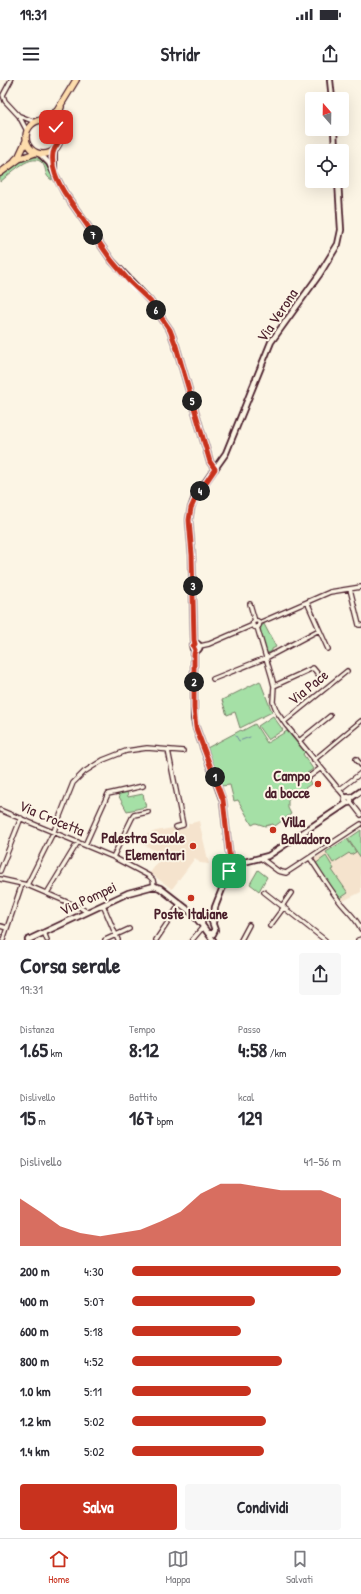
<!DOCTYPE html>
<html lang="it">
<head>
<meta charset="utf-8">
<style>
	body { margin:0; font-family:"Patrick Hand",sans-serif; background:#f7f7f7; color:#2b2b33; height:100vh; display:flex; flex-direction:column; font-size:15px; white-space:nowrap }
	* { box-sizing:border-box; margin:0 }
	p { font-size:13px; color:#7c7c81 }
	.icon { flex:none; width:22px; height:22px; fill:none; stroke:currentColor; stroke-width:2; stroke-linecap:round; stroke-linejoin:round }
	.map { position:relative; height:860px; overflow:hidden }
	.details { display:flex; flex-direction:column; background:#fff; flex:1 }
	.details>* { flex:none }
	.needle { width:26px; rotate:340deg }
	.controls { position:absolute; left:305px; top:12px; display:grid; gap:8px }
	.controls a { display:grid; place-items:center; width:44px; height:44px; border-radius:4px; background:#fff; box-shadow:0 4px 16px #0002; font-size:20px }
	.pin { position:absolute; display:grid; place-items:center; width:34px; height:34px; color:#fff; margin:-17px; border-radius:8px; box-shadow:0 2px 6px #0006 }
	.km { position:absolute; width:20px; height:20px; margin:-10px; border-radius:50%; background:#222; color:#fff; font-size:11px; line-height:20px; text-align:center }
	.round { display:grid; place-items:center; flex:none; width:42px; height:42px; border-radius:4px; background:#f7f7f7 }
	.summary { display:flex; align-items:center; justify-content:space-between; height:68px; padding:0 20px }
	h1 { font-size:22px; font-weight:700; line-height:30px }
	.stats { display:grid; grid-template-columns:repeat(3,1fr); gap:6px; height:68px; padding:4px 20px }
	.stats div { display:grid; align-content:center }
	.stats b { font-size:20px; font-weight:700 }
	.stats small { font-size:11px; font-weight:400 }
	.stats p { font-size:11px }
	.chart { height:112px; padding:8px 20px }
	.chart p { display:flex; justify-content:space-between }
	.chart svg { width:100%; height:72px; margin-top:4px; fill:#c8321e; opacity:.7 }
	.action { display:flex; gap:8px; margin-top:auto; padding:8px 20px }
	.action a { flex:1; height:46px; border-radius:4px; background:#c8321e; color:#fff; font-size:16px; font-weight:700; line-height:46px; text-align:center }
	.action a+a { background:#f7f7f7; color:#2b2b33 }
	ul { padding:0 20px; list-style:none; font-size:13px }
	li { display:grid; grid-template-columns:64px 48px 1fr; align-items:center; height:30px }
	li i { height:10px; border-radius:5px; background:#c8321e }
	.status { display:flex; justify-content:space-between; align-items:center; height:28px; padding:0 20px; background:#fff; direction:ltr }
	.status svg { height:11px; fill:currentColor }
	header { display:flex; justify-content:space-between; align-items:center; height:52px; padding:0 20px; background:#fff; font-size:18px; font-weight:700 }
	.menu { display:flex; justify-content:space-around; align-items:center; height:56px; border-top:1px solid #e1e1e2; background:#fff; font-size:11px; color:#7c7c81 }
	.menu a { display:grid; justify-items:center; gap:2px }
	.menu .current { color:#c8321e }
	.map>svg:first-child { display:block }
</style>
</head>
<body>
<div class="status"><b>19:31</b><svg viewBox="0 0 49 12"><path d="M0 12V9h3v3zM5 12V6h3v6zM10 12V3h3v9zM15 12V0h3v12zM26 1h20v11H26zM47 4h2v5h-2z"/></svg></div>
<header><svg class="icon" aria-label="menu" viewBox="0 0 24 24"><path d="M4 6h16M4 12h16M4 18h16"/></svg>Stridr<svg class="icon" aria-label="share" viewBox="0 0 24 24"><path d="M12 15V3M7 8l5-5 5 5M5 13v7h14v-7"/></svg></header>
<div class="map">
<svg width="361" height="860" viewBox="0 0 361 860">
	<rect width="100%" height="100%" fill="#fcf5e5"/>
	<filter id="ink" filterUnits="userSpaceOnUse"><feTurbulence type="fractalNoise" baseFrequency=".025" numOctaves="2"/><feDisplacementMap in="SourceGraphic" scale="8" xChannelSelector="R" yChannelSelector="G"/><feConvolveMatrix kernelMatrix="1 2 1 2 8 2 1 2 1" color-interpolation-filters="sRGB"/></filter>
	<g filter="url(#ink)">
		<!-- built -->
		<path fill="#f5e3cd" d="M 199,741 L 209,784 L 200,783 L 195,778 L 172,809 L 150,793 L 163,775 L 139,762 L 143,756 L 156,751 L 173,748 L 174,750 L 188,747 L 188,744 Z
			M 361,750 L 361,812 L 341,822 L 312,780 Z"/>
		<!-- green -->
		<path fill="#a5e0a6" stroke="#788068" d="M 28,76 C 41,76 53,87 52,100 C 44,96 47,90 43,84 C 33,70 9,95 0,102 L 0,97 Z
			M 264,544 L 276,567 L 272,569 L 272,571 L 268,573 L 265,571 L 260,553 L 261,546 Z
			M 260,601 L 272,632 L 240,648 L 235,632 L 227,635 L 222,620 Z
			M 273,636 L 283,650 L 268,660 L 258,646 Z
			M 255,644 L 267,663 L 287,651 L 305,672 L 303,674 L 313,689 L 306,694 L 311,704 L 301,711 L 300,709 L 297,711 L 297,713 L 288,719 L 288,728 L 291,734 L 275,746 L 273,744 L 265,746 L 256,743 L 252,745 L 238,720 L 234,721 L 230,705 L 221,706 L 207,668 L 241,650 L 242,651 Z
			M 127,711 L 128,717 L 143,714 L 146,727 L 127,731 L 117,713 Z
			M 361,750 L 361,778 L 348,759 Z
			M 347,759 L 356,772 L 351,775 L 349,773 L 333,783 L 326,772 Z
			M 326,776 L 334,789 L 332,790 L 348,813 L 339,819 L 315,784 Z
			M 258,790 L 267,797 L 259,811 L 250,804 Z"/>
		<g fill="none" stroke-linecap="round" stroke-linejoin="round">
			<!-- stream -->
			<path stroke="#728c9f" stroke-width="1" d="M 236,656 L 239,661 L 250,657"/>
			<defs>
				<path id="minor" d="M 11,0 L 3,15 L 5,21 L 19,36 L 27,51
					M 20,36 L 35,42
					M 350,509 L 359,545 L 361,545
					M 307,522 L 328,569
					M 250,524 L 255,541
					M252.5 544a3.5 3.5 0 1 1 7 0a3.5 3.5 0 1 1-7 0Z
					M 259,543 L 330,512 L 361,507
					M 257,547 L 272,598 L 274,606 L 273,622 L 277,632 L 286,645 L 346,718
					M 200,566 L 209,564 L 253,545
					M 213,599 L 266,578 L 319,550
					M 274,606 L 313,588 L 318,594
					M 284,642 L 347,591
					M 299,661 L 330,636
					M 168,670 L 183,745 L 176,747
					M 356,679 L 361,685
					M 314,680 L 361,641
					M 306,699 L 321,688
					M 339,710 L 361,693
					M 351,722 L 361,735
					M 0,730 L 113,777 L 149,796 L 153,800 L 154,806
					M 85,765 L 108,714 L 143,706
					M 113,777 L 132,738 L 134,735 L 148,732
					M 310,778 C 320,793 329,808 340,822 C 347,831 356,838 361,849
					M 262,779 L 278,791 L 286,793 L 361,744
					M 0,791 L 21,738
					M 0,799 L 27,805 L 81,828 L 87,832
					M 27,805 L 54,751 L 73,703 L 84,692 L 103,680 L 126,671 L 147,668 L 183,671
					M 264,812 L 325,860
					M 47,813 L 78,762
					M 103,825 L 118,860
					M 282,826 L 291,813
					M 0,846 L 7,848
					M 270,846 L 284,827
					M 44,852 L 47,860
					M 3,860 L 22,804
					M 105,860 L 129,849
					M 156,860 L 180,824
					M 192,860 L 203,847
					M 241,860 L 249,845
					M 358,860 L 361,859"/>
				<path id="tertiary" d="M 330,0 L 332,19
					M 334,49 L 335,71
					M 41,75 L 49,83 L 64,112 L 112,181 L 150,221 L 170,250 L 176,266 L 210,382 L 215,389
					M 54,88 L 54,71
					M 195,563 L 194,560 L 192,475 L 189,440 L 191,428 L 195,417 L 226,373 L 271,262 L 319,195 L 338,164 L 341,150 L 338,101
					M192.5 567a3.5 3.5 0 1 1 7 0a3.5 3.5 0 1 1-7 0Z
					M 195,570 L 194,574 L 194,639 L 196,648 L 223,721 L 230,781
					M345 720a3 3 0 1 1 6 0a3 3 0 1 1-6 0Z
					M 351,718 L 361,711
					M227 785a4 4 0 1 1 8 0a4 4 0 1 1-8 0Z
					M 236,784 L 268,776 L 347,723
					M 213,843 L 215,827 L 230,789
					M 209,853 L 213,854 L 215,850 L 211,839 L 205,837 L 202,840 L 202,845 L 213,860
					M 28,860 L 128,813 L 154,806 L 160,808 L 192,833 L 202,845"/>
				<path id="primary" d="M26 57a17 17 0 1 1 34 0a17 17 0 1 1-34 0Z
					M 43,40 L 57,31 L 76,0
					M 58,48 L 58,36 L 61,27
					M 15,80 L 19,76 L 26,61
					M 0,93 L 19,79 L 35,73"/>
			</defs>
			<!-- minor casing -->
			<use href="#minor" stroke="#4a1f2b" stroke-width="6"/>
			<!-- tertiary casing -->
			<use href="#tertiary" stroke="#4a1f2b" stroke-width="8"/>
			<!-- primary casing -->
			<use href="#primary" stroke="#4a1f2b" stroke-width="8"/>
			<!-- minor -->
			<use href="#minor" stroke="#fcf5e5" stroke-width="3.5"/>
			<!-- tertiary -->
			<use href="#tertiary" stroke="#fcf5e5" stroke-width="4.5"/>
			<!-- primary -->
			<use href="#primary" stroke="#fddcac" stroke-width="5.5"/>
		</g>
	</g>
	<g fill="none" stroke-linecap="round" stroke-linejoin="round" filter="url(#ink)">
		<defs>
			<path id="route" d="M 56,47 C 66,61 55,63 53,73 C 51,88 57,100 64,112 L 112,181 L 130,202 L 150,221 L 170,250 L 176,266 L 210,382 L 215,389 L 196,417 L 191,428 L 189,440 L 192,475 L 194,560 L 195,564 L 193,566 L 195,570 L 194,574 L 194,628 L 196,648 L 223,720 L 230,781 L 227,785 L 230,789 L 229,791"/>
		</defs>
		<!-- route casing -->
		<use href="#route" stroke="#fff" stroke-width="8"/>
		<!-- route -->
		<use href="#route" stroke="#c8321e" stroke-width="5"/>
	</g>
	<!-- markers -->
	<g fill="#c8321e" stroke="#fcf5e5" stroke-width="1.5">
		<circle cx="318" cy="704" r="4"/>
		<circle cx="273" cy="750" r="4"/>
		<circle cx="193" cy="766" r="4"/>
		<circle cx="191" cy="818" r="4"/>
	</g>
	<g text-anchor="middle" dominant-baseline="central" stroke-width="4" stroke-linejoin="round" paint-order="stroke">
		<!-- street labels -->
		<g font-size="15" fill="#4a1f2b" stroke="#fcf5e5">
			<text transform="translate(277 235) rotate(-56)">Via Verona</text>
			<text transform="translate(308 607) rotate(-39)">Via Pace</text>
			<text transform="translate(52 738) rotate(23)">Via Crocetta</text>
			<text transform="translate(88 818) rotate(-25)">Via Pompei</text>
		</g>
		<!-- poi labels -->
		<g font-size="15" font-weight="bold" fill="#4a1f2b" stroke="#fcf5e5" text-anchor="end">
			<text x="310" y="695">Campo<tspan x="310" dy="17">da bocce</tspan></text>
			<text x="281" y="741" text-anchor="start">Villa<tspan x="281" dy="17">Balladoro</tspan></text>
			<text x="185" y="757">Palestra Scuole<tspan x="185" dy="17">Elementari</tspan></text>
			<text x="191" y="833" text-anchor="middle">Poste Italiane</text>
		</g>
	</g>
</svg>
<div class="controls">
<a><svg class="needle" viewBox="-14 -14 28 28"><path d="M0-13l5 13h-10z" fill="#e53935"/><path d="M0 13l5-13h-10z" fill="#7c7c81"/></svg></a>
<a><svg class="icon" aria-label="locate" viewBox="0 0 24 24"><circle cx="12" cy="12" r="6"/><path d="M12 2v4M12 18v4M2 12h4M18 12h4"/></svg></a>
</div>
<div class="pin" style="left:229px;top:791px;background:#1e9e55"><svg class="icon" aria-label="arrive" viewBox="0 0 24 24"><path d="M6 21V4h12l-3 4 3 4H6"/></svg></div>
<div class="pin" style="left:56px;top:47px;background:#d93025"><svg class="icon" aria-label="check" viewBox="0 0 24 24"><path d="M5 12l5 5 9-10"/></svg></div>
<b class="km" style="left:215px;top:697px">1</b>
<b class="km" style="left:194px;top:602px">2</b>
<b class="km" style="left:193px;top:506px">3</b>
<b class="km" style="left:200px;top:411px">4</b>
<b class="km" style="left:192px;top:321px">5</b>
<b class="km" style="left:156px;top:230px">6</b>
<b class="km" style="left:93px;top:155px">7</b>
</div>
<section class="details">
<div class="summary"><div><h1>Corsa serale</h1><p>19:31</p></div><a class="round"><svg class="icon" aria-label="share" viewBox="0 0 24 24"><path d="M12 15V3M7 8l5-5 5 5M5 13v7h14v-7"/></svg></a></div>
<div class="stats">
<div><p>Distanza</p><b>1.65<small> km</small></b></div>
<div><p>Tempo</p><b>8:12</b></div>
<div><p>Passo</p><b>4:58<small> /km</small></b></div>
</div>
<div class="stats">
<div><p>Dislivello</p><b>15<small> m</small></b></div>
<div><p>Battito</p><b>167<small> bpm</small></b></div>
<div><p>kcal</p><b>129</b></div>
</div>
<div class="chart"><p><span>Dislivello</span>41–56 m</p>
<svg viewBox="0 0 160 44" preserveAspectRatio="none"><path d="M0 44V15L10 23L20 32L30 36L40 38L50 36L60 34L70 29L80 23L90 12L100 6L110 6L120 8L130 10L140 10L150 10L160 15V44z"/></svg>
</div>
<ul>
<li><b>200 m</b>4:30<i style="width:100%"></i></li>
<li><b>400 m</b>5:07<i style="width:59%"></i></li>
<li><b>600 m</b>5:18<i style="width:52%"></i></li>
<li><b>800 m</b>4:52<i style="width:72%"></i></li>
<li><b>1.0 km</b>5:11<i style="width:57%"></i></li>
<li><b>1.2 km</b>5:02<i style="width:64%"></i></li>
<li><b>1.4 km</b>5:02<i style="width:63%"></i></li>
</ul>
<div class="action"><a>Salva</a><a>Condividi</a></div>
</section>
<nav class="menu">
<a class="current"><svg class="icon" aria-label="home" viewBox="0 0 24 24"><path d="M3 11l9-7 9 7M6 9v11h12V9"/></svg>Home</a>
<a><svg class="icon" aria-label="map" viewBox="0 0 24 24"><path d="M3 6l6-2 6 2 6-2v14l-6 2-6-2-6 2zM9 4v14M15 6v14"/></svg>Mappa</a>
<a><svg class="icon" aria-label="saved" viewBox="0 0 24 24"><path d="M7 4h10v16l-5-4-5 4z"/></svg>Salvati</a>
</nav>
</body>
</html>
